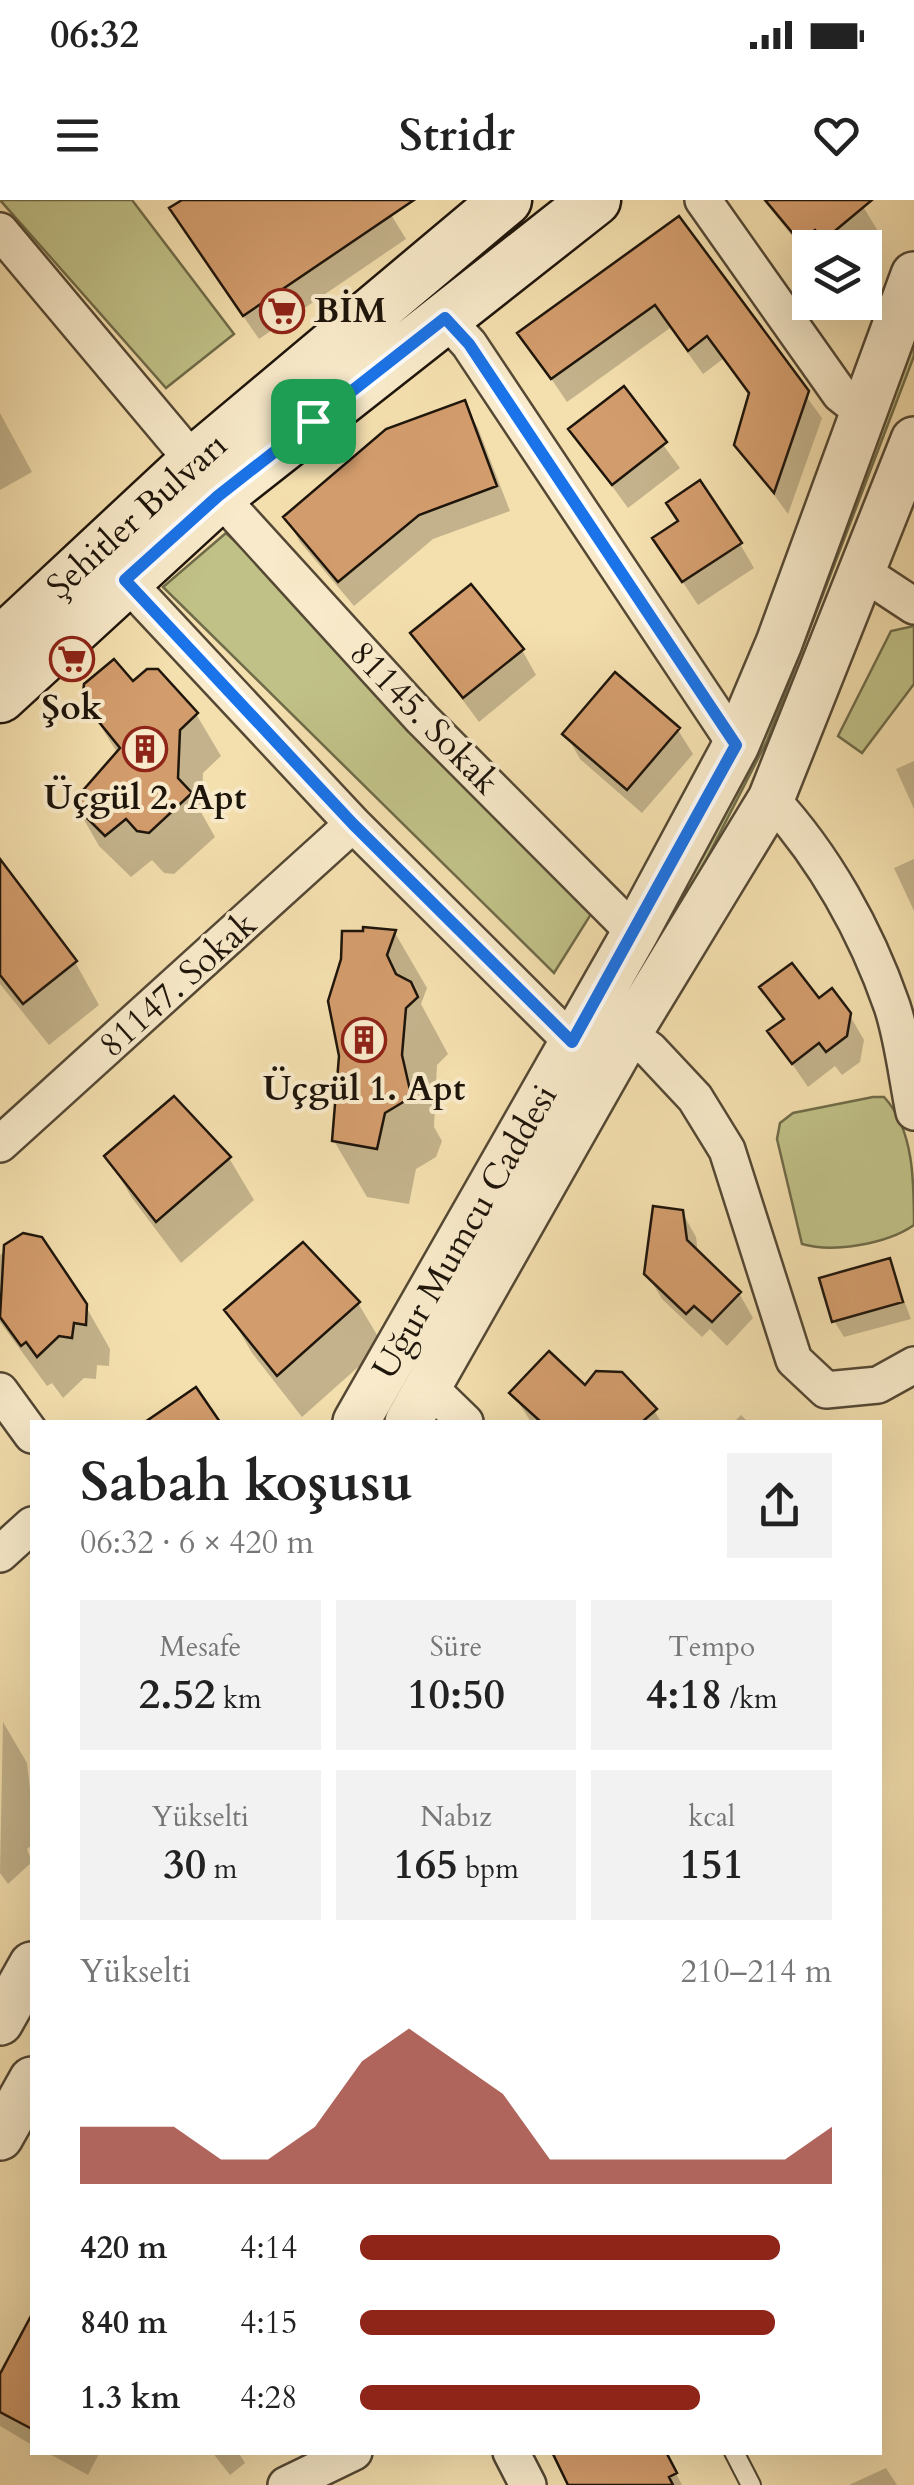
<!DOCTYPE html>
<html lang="tr">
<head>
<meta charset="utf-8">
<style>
	body { margin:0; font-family:Cardo,serif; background:#f2f2f2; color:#222; height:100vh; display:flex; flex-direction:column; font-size:38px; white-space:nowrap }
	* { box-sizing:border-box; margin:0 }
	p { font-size:32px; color:#767676 }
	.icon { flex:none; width:55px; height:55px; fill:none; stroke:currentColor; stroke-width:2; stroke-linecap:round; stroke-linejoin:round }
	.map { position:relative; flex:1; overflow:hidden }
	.panel { position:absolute; left:30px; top:1220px; width:852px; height:1035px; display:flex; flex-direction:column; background:#fff; border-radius:0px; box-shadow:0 10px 40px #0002 }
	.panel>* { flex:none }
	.fabs { position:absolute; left:792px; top:30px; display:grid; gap:20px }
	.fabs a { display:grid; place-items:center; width:90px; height:90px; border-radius:0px; background:#fff; box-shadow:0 10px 40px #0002; font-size:50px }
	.pin { position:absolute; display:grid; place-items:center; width:85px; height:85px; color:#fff; margin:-42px; border-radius:20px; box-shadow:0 5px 15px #0006 }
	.round { display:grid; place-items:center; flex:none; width:105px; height:105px; border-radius:0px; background:#f2f2f2 }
	.head { display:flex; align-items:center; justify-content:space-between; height:170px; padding:0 50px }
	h1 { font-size:55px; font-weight:700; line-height:75px }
	.stats { display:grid; grid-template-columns:repeat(3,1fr); gap:15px; height:170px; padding:10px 50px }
	.stats div { display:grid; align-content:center; border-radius:0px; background:#f2f2f2; text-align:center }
	.stats b { font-size:42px; font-weight:700 }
	.stats small { font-size:28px; font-weight:400 }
	.stats p { font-size:28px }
	.chart { height:280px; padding:20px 50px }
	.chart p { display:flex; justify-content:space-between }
	.chart svg { width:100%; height:180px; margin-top:10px; fill:#8f2418; opacity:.7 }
	ul { padding:0 50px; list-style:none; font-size:32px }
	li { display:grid; grid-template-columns:160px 120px 1fr; align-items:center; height:75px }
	li i { height:25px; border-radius:12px; background:#8f2418 }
	.status { display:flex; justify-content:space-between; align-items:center; height:70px; padding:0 50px; background:#fff; direction:ltr }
	.status svg { height:28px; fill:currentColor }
	header { display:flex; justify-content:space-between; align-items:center; height:130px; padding:0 50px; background:#fff; font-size:45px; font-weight:700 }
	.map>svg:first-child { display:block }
</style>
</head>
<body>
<div class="status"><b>06:32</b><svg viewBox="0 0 49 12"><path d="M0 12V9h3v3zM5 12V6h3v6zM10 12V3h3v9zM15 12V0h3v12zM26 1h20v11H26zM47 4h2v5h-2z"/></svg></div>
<header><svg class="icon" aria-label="menu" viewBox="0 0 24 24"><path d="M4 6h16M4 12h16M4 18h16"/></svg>Stridr<svg class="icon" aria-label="heart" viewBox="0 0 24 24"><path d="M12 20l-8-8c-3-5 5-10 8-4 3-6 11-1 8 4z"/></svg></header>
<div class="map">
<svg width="914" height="2285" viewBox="0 0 914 2285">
	<rect width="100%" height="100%" fill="#f4dfae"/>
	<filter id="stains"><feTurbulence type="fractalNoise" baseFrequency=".002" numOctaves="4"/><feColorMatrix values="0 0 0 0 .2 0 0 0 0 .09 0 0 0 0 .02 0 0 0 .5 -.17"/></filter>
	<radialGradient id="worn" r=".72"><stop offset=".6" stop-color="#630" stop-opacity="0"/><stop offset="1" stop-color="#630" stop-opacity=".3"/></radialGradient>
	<!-- green -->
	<path fill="#c0c187" stroke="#6f6b49" stroke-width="2.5" d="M 0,0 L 132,0 L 234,134 L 166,188 Z
		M 914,133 L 914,156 L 767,541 L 679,713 L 385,1222 L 375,1222 L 471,1055 Z
		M 226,333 L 608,687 L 554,773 L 163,387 Z
		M 914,426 L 914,484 L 862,553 L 838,536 L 891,431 Z
		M 873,897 L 884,897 C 914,929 914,983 914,1025 C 887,1044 833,1053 802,1044 L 777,939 L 780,923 L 793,913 Z"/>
	<!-- shadow -->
	<path fill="#0003" d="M 187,0 L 382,0 L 406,39 L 259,139 L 187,34 Z
		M 763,0 L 859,0 L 878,31 L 858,48 L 810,48 L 810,58 Z
		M 678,20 L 822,218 L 788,314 L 737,244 L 750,197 L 723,159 L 703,174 L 670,128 L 567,202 L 520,133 Z
		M 623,190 L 680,268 L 628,308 L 571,230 Z
		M 464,203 L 478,228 L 510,311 L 433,339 L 354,406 L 300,342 L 286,317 Z
		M 0,213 L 32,272 L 0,290 Z
		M 740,344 L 754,368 L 698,405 L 670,363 Z
		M 413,433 L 522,450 L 536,475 L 479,522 Z
		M 85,501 L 196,514 L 221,556 L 203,573 L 202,614 L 215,637 L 174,674 L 164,673 L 152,660 L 131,677 L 99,646 L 75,604 L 118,554 Z
		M 678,530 L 693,554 L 642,613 L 580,559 L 566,534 Z
		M 914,561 L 914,609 L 896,569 Z
		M 914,659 L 914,711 L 894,668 Z
		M 0,663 L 75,762 L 99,805 L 49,845 L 0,784 Z
		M 395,733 L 427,788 L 421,804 L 448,854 L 437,865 L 434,927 L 442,941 L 436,957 L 416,969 L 409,1004 L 367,997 L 334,941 L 341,856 Z
		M 763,788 L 849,814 L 864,840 L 860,862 L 842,875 L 835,866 L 808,887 L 770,832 L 784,822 Z
		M 107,956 L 229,958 L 254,1000 L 181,1063 L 132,998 Z
		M 682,1012 L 696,1037 L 698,1054 L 739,1093 L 753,1118 L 727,1146 L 710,1129 L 702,1137 L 662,1099 L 647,1074 Z
		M 24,1036 L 85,1105 L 110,1149 L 109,1166 L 97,1165 L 96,1179 L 84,1178 L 63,1198 L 52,1183 L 47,1186 L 0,1122 L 0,1055 Z
		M 889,1061 L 911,1119 L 844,1137 L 834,1121 Z
		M 358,1103 L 383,1145 L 302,1217 L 252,1153 L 227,1110 Z
		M 585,1188 L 654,1210 L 661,1222 L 531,1222 L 513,1194 Z
		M 741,1215 L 748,1222 L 734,1222 Z
		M 3,1522 L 27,1563 L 32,1605 L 32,1645 L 27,1649 L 32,1662 L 8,1684 L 0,1673 Z
		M 32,2119 L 32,2245 L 0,2226 L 0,2179 Z
		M 46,2252 L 100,2252 L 88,2275 Z
		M 212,2252 L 238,2252 L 245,2263 L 230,2275 Z
		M 672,2266 L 682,2285 L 571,2285 Z
		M 886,2268 L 897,2285 L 849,2285 Z"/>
	<!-- building -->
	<path fill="#d39c6c" stroke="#1e150b" stroke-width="2.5" d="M 182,0 L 414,0 L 243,116 L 169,8 Z
		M 765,0 L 872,0 L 824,40 L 815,30 L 800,42 Z
		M 679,16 L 809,191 L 774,293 L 734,245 L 749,193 L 707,136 L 688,151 L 655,105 L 551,179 L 517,133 Z
		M 624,186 L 667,242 L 612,285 L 568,229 Z
		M 465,200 L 497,286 L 419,315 L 338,382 L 283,317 L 386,229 Z
		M 700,280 L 742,343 L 682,382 L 652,338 L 678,321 L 666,303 Z
		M 471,384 L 524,449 L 463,498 L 410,433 Z
		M 114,459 L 133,481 L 147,469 L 158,469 L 198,513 L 180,530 L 178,578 L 192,593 L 149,633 L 137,631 L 126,619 L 105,636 L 72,603 L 120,548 L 82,501 L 84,484 Z
		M 615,472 L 680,528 L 627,590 L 562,534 Z
		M 0,659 L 77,761 L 23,804 L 0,775 Z
		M 363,727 L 396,730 L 387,755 L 396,774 L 411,782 L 418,797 L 406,808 L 402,855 L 410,890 L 405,901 L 385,913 L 377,949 L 332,941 L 339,856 L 328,801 L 341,759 L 342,731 L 363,731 Z
		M 792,763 L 819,798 L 832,788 L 851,813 L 847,836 L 826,852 L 819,843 L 792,864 L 767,831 L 784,819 L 759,787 Z
		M 174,896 L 231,957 L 156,1022 L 104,956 Z
		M 653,1006 L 683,1010 L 687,1040 L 741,1092 L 712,1122 L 694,1106 L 686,1114 L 644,1074 Z
		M 23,1033 L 42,1037 L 87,1104 L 86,1125 L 74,1123 L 72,1138 L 59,1136 L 37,1157 L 26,1142 L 21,1146 L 0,1117 L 4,1045 Z
		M 303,1042 L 360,1102 L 277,1176 L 224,1110 Z
		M 890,1058 L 903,1102 L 832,1122 L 819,1078 Z
		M 549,1151 L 585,1185 L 596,1171 L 622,1172 L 657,1209 L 642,1222 L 541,1222 L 509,1193 Z
		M 196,1187 L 220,1222 L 145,1222 Z
		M 32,2114 L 32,2229 L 0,2212 L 0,2174 Z
		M 552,2252 L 666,2252 L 677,2273 L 669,2277 L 673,2285 L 568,2285 Z"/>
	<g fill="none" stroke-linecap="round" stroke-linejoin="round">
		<defs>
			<path id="service" d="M 734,2252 L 751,2285"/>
			<path id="minor" d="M 703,0 L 840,194 L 864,213
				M 0,31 L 194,262
				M 445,118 L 469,144 L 736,545
				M 219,296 L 422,519 L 635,733
				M 864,373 L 914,406
				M 125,380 L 353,624 L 572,842
				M 771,599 C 824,656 866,731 892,806 C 903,839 907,878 914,912
				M 628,834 L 650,850 L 695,898 L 727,950 L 794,1160 L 826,1190 L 878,1185 L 914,1165
				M 0,944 L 353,624
				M 429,1187 L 465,1222
				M 0,1191 L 32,1235
				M 0,1354 L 32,1325
				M 511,2252 L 528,2285
				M 286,2285 L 354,2252"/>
			<path id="tertiary" d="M 356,1222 L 635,733 L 736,545 L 779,443 L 914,75
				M 408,1222 L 628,834 L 771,599 L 914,240
				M 0,1822 L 32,1765
				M 0,1937 L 32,1880"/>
			<path id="secondary" d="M 0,443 L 194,262 L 506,0
				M 0,497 L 219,296 L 595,0"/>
		</defs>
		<!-- service casing -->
		<use href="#service" stroke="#544834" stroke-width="22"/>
		<!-- minor casing -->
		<use href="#minor" stroke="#544834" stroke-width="40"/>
		<!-- tertiary casing -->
		<use href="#tertiary" stroke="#544834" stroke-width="50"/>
		<!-- secondary casing -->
		<use href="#secondary" stroke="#1e150b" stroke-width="55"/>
		<!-- service -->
		<use href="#service" stroke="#f8eaca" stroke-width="18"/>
		<!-- minor -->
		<use href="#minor" stroke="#f8eaca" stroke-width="35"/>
		<!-- tertiary -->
		<use href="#tertiary" stroke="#f8eaca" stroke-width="45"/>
		<!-- secondary -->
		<use href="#secondary" stroke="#f8eaca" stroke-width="50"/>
	</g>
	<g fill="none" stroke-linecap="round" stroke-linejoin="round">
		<defs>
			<path id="route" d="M 445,118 L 469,144 L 736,545 L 572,842 L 353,624 L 125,380 L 218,296 Z"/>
		</defs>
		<!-- route casing -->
		<use href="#route" stroke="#fff" stroke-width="20"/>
		<!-- route -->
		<use href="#route" stroke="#1a73e8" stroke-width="12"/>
	</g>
	<!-- icons -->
	<defs>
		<symbol id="supermarket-ring" viewBox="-11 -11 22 22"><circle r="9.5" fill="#f8eaca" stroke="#8f2418" stroke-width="1.5"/><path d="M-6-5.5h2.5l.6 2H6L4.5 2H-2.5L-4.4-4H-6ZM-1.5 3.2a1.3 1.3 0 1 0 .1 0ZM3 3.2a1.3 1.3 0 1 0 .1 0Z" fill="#8f2418"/></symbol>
		<symbol id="building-ring" viewBox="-11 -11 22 22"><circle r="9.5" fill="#f8eaca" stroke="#8f2418" stroke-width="1.5"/><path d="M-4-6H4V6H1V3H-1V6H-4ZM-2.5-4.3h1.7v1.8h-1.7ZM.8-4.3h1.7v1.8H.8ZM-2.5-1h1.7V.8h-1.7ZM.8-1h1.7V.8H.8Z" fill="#8f2418"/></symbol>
	</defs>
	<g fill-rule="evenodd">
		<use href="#supermarket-ring" x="257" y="86" width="50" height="50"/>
		<use href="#supermarket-ring" x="47" y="434" width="50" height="50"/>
		<use href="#building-ring" x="120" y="524" width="50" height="50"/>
		<use href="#building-ring" x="339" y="815" width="50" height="50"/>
	</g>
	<g text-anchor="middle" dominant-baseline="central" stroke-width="8" stroke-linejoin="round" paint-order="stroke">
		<!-- poi labels -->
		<g font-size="35" font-weight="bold" fill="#1e150b" stroke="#f8eaca">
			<text x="314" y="111" text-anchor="start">BİM</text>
			<text x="72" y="508">Şok</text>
			<text x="145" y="598">Üçgül 2. Apt</text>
			<text x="364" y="889">Üçgül 1. Apt</text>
		</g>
		<!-- street labels -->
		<g font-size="35" fill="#1e150b" stroke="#f8eaca">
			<text transform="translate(137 316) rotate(-42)">Şehitler Bulvarı</text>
			<text transform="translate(424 518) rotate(46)">81145. Sokak</text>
			<text transform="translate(178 785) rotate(-42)">81147. Sokak</text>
			<text transform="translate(465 1032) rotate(-60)">Uğur Mumcu Caddesi</text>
		</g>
	</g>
	<rect width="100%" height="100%" filter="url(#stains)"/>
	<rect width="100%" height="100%" fill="url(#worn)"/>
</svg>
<div class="fabs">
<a><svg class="icon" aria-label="layers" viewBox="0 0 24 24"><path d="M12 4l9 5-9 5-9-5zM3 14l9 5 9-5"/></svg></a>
</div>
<div class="pin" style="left:313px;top:221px;background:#1e9e55"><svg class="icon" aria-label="arrive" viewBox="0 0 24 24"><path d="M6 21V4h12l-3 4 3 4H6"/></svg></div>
<section class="panel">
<div class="head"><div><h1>Sabah koşusu</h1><p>06:32 · 6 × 420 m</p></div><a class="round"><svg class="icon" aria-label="share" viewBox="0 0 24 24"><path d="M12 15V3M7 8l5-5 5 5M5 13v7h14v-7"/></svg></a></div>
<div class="stats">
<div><p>Mesafe</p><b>2.52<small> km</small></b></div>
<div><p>Süre</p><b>10:50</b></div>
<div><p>Tempo</p><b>4:18<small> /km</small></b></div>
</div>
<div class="stats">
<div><p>Yükselti</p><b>30<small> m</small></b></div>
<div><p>Nabız</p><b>165<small> bpm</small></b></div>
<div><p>kcal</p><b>151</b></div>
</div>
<div class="chart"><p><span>Yükselti</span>210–214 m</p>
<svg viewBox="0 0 160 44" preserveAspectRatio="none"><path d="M0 44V30L10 30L20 30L30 38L40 38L50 30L60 14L70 6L80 14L90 22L100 38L110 38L120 38L130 38L140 38L150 38L160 30V44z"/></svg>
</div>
<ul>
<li><b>420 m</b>4:14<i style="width:89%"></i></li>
<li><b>840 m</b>4:15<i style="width:88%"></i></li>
<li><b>1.3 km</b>4:28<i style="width:72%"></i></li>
</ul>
</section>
</div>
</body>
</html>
